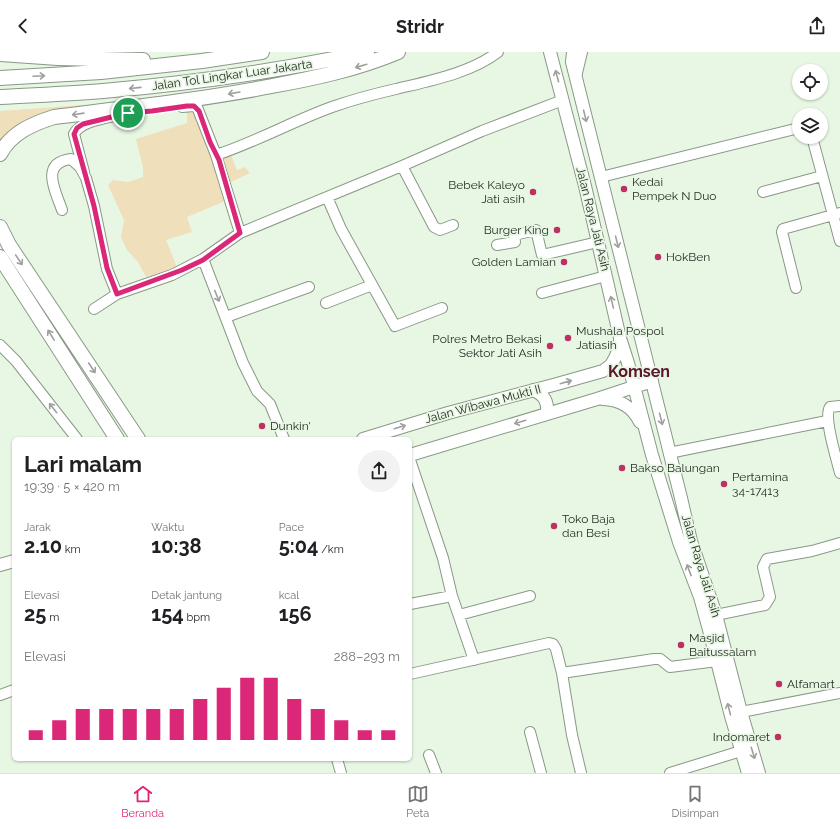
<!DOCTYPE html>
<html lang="id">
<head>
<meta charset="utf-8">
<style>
	body { margin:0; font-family:Raleway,sans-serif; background:#f2f2f2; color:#202124; height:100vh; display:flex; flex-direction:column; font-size:15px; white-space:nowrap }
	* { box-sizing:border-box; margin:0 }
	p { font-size:13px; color:#757577 }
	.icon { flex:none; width:22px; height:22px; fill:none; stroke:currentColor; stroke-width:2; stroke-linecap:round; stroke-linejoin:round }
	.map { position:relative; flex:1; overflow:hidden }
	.side { position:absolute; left:12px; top:385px; width:400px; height:324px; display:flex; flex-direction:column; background:#fff; border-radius:6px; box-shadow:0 1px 3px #0004 }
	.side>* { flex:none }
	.buttons { position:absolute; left:792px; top:12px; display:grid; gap:8px }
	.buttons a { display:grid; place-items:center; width:36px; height:36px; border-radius:50%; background:#fff; box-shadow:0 1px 3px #0004; font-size:20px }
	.pin { position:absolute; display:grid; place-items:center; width:34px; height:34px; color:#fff; margin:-17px; border:2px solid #fff; border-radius:50%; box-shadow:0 1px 4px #0007 }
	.round { display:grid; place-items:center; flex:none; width:42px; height:42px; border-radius:21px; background:#f2f2f2 }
	.overview { display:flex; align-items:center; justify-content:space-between; height:68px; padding:0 12px }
	h1 { font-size:22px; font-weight:700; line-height:30px }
	.stats { display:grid; grid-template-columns:repeat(3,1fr); gap:6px; height:68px; padding:4px 12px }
	.stats div { display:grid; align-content:center }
	.stats b { font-size:20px; font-weight:700 }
	.stats small { font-size:11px; font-weight:400 }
	.stats p { font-size:11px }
	.chart { height:112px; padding:8px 12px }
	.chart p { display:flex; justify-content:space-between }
	.chart svg { width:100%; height:72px; margin-top:4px; stroke:#db2777; stroke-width:6 }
	header { display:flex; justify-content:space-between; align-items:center; height:52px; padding:0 12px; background:#fff; font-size:18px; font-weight:700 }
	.menu { display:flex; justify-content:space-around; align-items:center; height:56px; border-top:1px solid #e0e0e0; background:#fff; font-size:11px; color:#757577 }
	.menu a { display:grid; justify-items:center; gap:2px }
	.menu .current { color:#db2777 }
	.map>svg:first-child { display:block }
</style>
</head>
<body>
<header><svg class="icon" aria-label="back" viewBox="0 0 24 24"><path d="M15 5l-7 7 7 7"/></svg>Stridr<svg class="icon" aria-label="share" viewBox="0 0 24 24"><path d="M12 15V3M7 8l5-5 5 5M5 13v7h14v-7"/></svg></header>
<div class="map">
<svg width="840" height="721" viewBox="0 0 840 721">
	<rect width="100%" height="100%" fill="#e8f7e4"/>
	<!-- green -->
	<path fill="#f0dfbb" d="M 82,53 L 85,55 L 0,91 L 0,59 Z
		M 202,56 L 198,68 L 199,76 L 215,108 L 230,100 L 237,118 L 245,115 L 250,121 L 225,133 L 230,147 L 187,165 L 192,180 L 166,188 L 177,215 L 146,225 L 138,210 L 127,198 L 121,185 L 124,168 L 108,133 L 113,128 L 128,130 L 143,125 L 143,115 L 136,87 L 187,71 L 187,60 Z"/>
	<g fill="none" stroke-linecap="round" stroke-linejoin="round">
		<defs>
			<path id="minor" d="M 576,25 L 582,0
				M 182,55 L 194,54 L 197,55 L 216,103
				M 812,85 L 840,189
				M 402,114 L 434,175 L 440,178 L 453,173
				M 84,120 L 74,82 C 81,68 109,66 123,62
				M 601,125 L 799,76
				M 763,140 L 822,124
				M 327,145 L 341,177 L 395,274 L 442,256
				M 62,158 C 56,140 39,111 71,107 L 80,115 L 86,126 L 94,154 L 107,217 L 117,242
				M 240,181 L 216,103 C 256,90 293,69 332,55 C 352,48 374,42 396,37 C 429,29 471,21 498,0
				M 497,193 L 515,190 L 514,183 L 536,178 L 542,203 L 598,190
				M 203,207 L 243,311 L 257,339 L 270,352 L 284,387
				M 796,236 L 782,180 L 783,177 L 840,161
				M 542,241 L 606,224
				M 326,251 L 372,233
				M 94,257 L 117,242 L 172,223 L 203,207 L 240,181 L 402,114 L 482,79 L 563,48
				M 226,265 L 309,235
				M 0,293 L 16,309 L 77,387
				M 840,354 L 830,355 C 823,365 837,408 840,421
				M 669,401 L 827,369
				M 410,408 L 443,506 L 452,544 L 474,608
				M 410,552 L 452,544
				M 459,563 L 530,544
				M 716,563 L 765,553 L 770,545 L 763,515 L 767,507 L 812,499 L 840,491
				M 562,621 L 654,607 L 660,607 L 670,615 L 717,609
				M 410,622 L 549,591 L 553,592 L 556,597 L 562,621 L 572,683 L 581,721
				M 0,643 L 14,638
				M 741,660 L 840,641
				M 530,680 L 541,721
				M 429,703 L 436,721
				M 337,707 L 341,721
				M 670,721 L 741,699"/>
			<path id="major" d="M 550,0 L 585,134 L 620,286 L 628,311 L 652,403 L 679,490 L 700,545 L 709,578 L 731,664 L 748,721
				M 573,0 L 572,10 L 681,446 L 691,489 L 716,563 L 741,660 L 759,721
				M 533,338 C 545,343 548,350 547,362
				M 603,347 C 620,348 632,354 640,370
				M 363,387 L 448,361 L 557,332 L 603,319 L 611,313 L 615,306 L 620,294 L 620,287
				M 410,403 L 597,347 L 652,329
				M 0,513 L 14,509"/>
			<path id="highway" d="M 0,2 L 58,6 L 143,8
				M 0,26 L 101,20 L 202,9 L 262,0
				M 0,45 C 34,43 69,42 103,39 C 192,31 280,19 367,0
				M 0,102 C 11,81 32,72 54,65 C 127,56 200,48 272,34 C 316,26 357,17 398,0
				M 0,175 L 9,193 L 138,387
				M 0,205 L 117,387"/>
		</defs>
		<!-- minor casing -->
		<use href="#minor" stroke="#8a9887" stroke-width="12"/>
		<!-- major casing -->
		<use href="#major" stroke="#8a9887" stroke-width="14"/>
		<!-- highway casing -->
		<use href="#highway" stroke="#8a9887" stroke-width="16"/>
		<!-- minor -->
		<use href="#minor" stroke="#fff" stroke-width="10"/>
		<!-- major -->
		<use href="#major" stroke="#fff" stroke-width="12"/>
		<!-- highway -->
		<use href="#highway" stroke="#fff" stroke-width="14"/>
	</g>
	<!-- one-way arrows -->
	<defs><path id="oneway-shaft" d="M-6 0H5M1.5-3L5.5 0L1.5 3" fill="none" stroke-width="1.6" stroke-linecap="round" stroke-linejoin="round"/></defs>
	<g stroke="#9ea09d">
		<use href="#oneway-shaft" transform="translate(361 14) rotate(164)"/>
		<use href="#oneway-shaft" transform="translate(39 24) rotate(-3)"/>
		<use href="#oneway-shaft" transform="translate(557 24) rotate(-105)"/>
		<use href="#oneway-shaft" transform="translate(135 36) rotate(174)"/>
		<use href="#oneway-shaft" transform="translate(234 41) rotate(170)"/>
		<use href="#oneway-shaft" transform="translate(78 62) rotate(172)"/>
		<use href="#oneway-shaft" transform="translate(585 64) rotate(76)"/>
		<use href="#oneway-shaft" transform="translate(617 190) rotate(76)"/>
		<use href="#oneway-shaft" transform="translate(19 208) rotate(56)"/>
		<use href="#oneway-shaft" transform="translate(217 244) rotate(68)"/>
		<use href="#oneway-shaft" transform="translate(612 250) rotate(-103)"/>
		<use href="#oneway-shaft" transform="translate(51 283) rotate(-122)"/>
		<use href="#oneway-shaft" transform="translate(92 316) rotate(57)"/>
		<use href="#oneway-shaft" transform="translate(566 330) rotate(-16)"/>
		<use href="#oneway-shaft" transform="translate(53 356) rotate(-128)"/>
		<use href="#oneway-shaft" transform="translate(661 367) rotate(76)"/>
		<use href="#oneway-shaft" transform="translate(520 370) rotate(163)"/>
		<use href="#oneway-shaft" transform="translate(400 375) rotate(-17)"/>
		<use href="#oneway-shaft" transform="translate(689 518) rotate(-111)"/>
		<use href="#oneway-shaft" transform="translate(729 657) rotate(-104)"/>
		<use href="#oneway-shaft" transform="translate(753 701) rotate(73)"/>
	</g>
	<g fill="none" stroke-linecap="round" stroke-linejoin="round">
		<defs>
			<path id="route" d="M 187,54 L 194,54 L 199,59 L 210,90 L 219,108 L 240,181 L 203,208 L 182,218 L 117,242 L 107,216 L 94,154 L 74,82 L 77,76 L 83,72 L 128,61 L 152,59 Z"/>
		</defs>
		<!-- route casing -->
		<use href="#route" stroke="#fff" stroke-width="8"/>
		<!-- route -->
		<use href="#route" stroke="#db2777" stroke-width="5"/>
	</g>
	<!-- markers -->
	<g fill="#bd3062" stroke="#e8f7e4" stroke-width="1.5">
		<circle cx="624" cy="137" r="4"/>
		<circle cx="533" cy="140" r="4"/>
		<circle cx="557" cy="178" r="4"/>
		<circle cx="658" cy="205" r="4"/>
		<circle cx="564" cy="210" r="4"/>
		<circle cx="568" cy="286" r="4"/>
		<circle cx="550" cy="294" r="4"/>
		<circle cx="262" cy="374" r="4"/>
		<circle cx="622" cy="416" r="4"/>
		<circle cx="724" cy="432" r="4"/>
		<circle cx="554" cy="474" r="4"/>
		<circle cx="681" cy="593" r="4"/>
		<circle cx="779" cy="632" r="4"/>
		<circle cx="778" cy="685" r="4"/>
	</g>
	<g text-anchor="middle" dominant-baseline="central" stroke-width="3.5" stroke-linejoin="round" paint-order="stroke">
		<!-- street labels -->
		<g font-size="12" fill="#272d26" stroke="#e8f7e4">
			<text transform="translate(232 23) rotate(-8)">Jalan Tol Lingkar Luar Jakarta</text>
			<text transform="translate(593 167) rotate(76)">Jalan Raya Jati Asih</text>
			<text transform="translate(483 352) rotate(-15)">Jalan Wibawa Mukti II</text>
			<text transform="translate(701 514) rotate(73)">Jalan Raya Jati Asih</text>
		</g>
		<!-- poi labels -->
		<g font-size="12" fill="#272d26" stroke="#e8f7e4" text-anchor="start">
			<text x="632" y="130">Kedai<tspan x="632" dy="14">Pempek N Duo</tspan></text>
			<text x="525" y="133" text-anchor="end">Bebek Kaleyo<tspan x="525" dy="14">Jati asih</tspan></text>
			<text x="549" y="178" text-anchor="end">Burger King</text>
			<text x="666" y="205">HokBen</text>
			<text x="556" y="210" text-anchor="end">Golden Lamian</text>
			<text x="576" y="279">Mushala Pospol<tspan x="576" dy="14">Jatiasih</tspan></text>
			<text x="542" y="287" text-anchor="end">Polres Metro Bekasi<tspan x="542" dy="14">Sektor Jati Asih</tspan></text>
			<text x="270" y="374">Dunkin'</text>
			<text x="630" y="416">Bakso Balungan</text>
			<text x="732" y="425">Pertamina<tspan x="732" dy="14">34-17413</tspan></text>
			<text x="562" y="467">Toko Baja<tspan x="562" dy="14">dan Besi</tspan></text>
			<text x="689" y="586">Masjid<tspan x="689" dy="14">Baitussalam</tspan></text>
			<text x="787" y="632">Alfamart</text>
			<text x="770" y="685" text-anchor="end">Indomaret</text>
		</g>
		<!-- district labels -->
		<g font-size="16" font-weight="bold" fill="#5b172e" stroke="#e8f7e4">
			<text x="639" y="319">Komsen</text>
		</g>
	</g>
</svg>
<div class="buttons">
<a><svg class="icon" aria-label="locate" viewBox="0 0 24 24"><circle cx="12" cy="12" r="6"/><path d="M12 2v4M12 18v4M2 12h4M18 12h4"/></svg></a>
<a><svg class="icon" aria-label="layers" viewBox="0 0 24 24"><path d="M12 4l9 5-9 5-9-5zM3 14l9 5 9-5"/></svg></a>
</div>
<div class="pin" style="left:128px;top:61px;background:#1e9e55"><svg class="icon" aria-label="arrive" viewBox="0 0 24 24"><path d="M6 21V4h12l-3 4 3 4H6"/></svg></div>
<section class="side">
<div class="overview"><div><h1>Lari malam</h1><p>19:39 · 5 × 420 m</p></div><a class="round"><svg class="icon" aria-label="share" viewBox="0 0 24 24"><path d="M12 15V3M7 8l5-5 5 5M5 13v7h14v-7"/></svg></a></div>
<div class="stats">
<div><p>Jarak</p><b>2.10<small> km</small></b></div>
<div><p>Waktu</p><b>10:38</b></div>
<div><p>Pace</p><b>5:04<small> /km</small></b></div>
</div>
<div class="stats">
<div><p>Elevasi</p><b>25<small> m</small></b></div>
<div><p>Detak jantung</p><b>154<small> bpm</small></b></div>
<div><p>kcal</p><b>156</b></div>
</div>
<div class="chart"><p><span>Elevasi</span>288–293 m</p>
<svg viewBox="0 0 160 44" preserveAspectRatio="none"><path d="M5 44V38M15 44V32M25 44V25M35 44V25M45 44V25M55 44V25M65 44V25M75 44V19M85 44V12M95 44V6M105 44V6M115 44V19M125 44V25M135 44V32M145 44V38M155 44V38"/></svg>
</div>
</section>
</div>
<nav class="menu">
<a class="current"><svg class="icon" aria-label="home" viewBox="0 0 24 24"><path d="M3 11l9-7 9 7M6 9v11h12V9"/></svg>Beranda</a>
<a><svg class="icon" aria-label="map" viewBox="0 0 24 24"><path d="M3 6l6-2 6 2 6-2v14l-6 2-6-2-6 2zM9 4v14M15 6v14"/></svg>Peta</a>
<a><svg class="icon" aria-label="saved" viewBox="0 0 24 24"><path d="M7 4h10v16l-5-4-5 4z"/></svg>Disimpan</a>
</nav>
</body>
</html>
